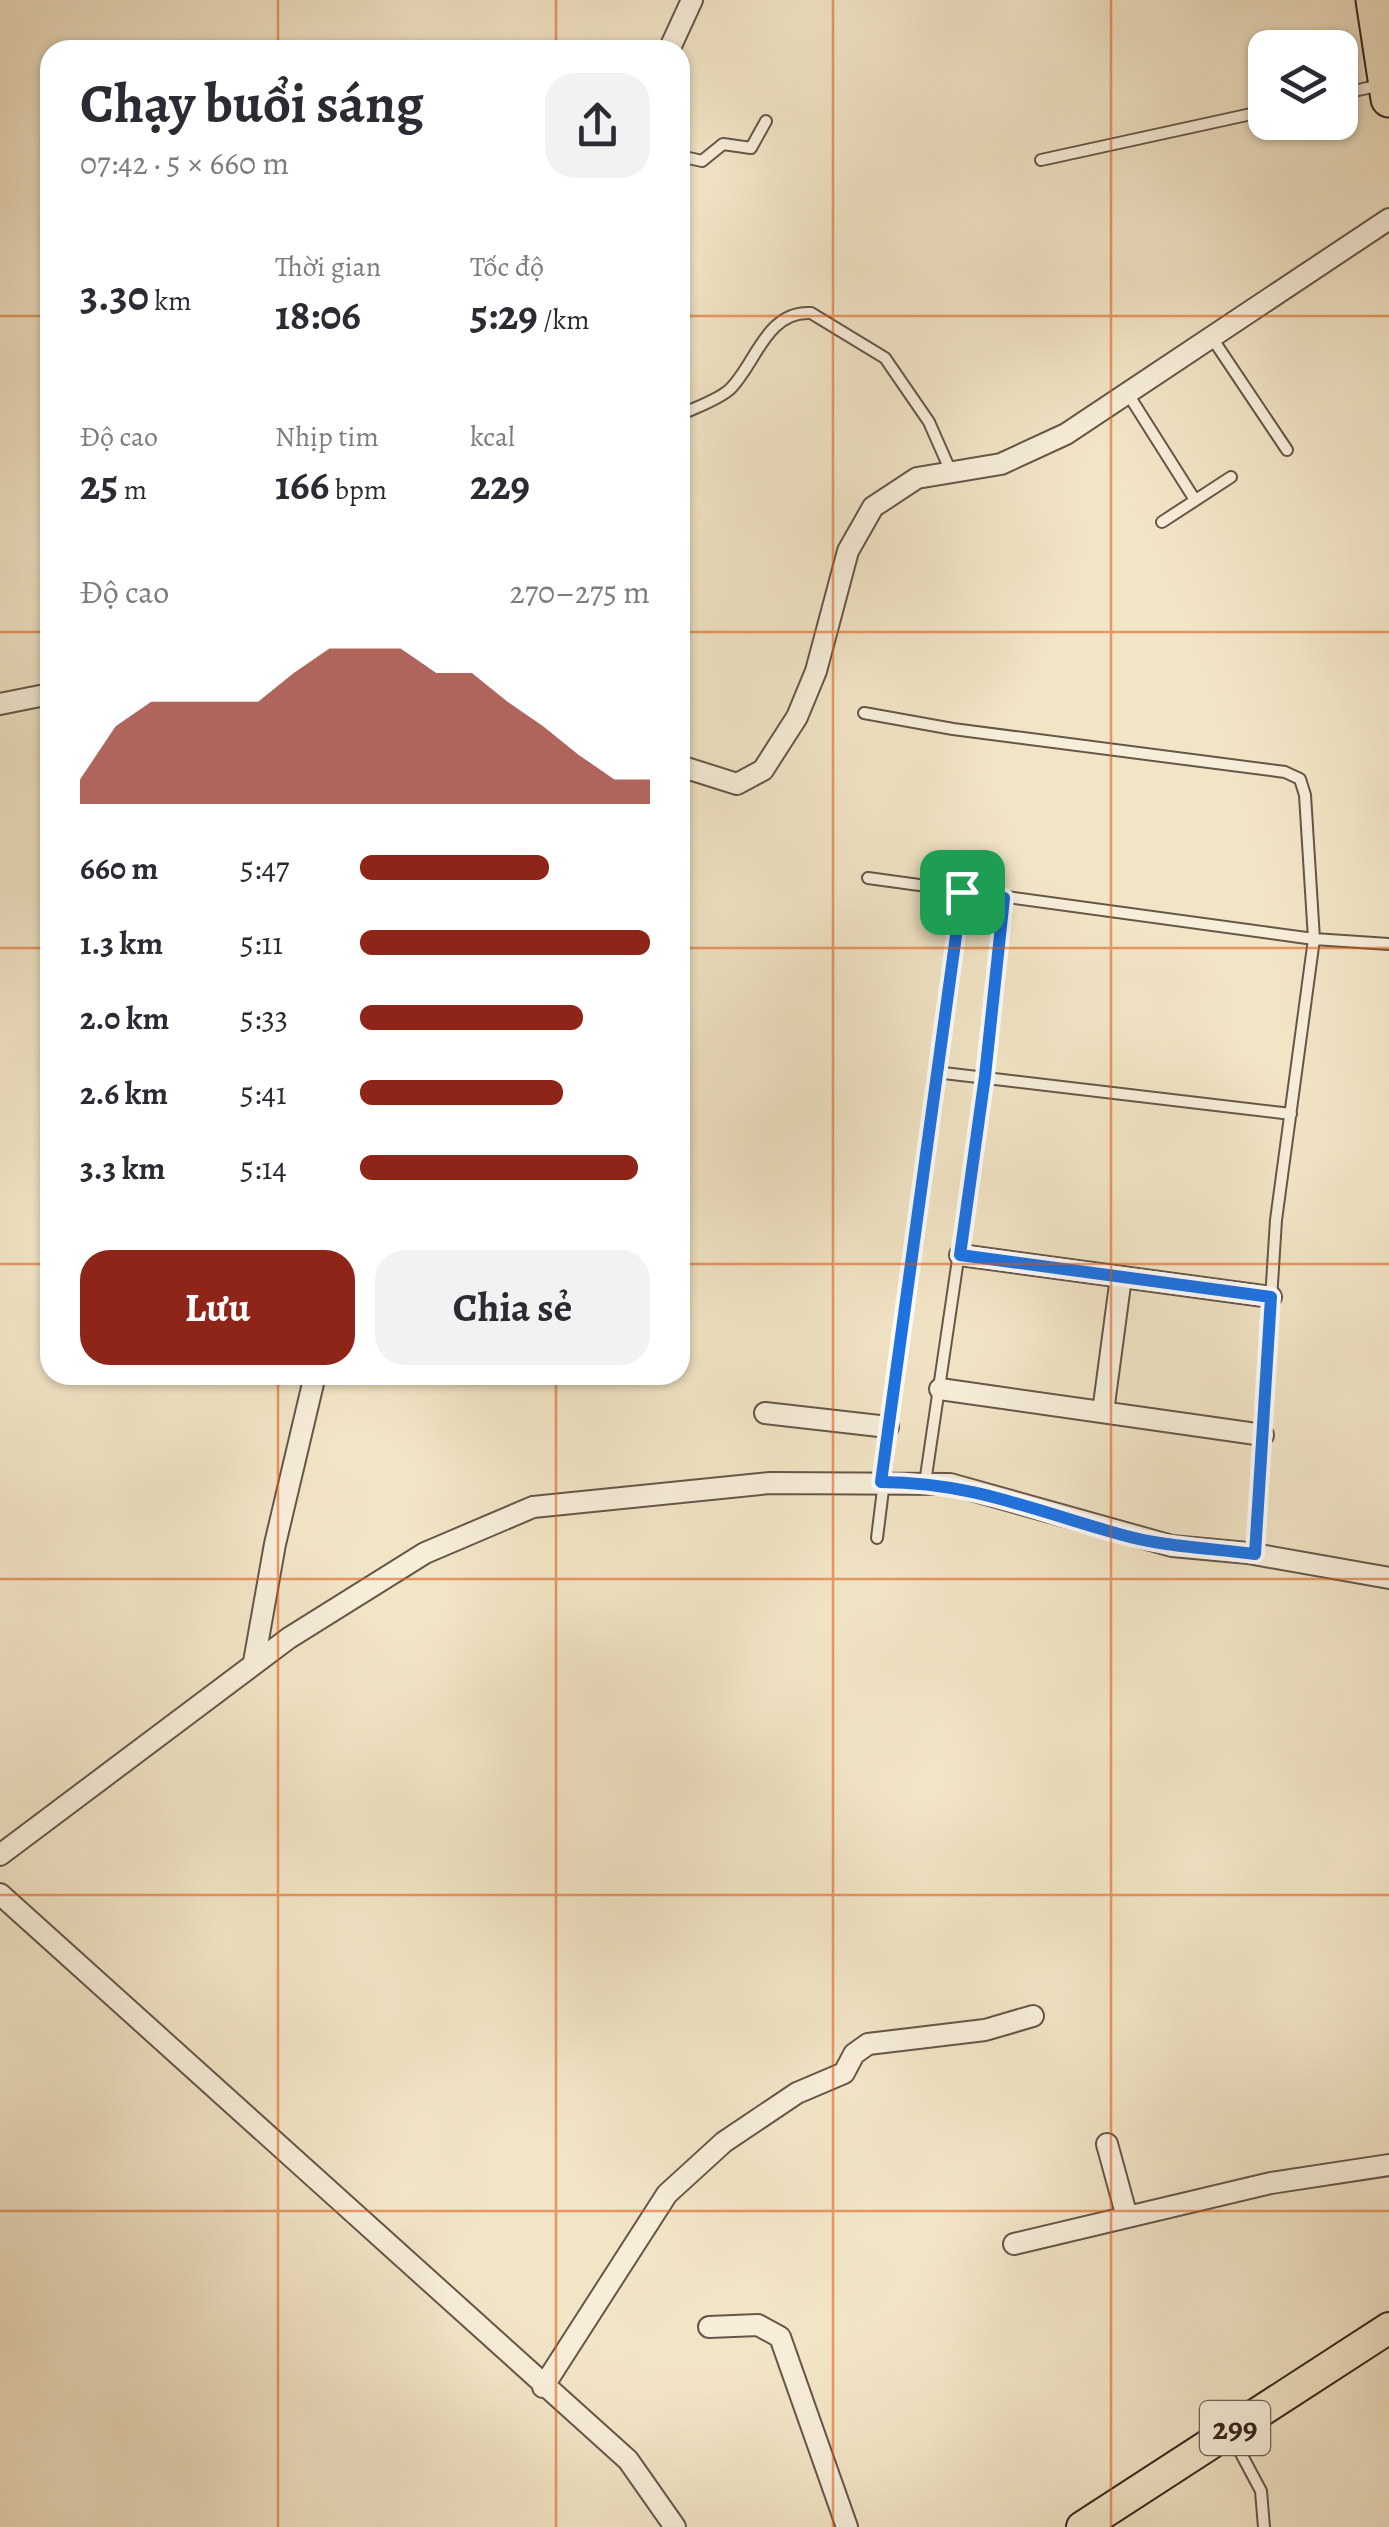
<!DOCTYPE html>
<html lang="vi">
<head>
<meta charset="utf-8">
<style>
	body { margin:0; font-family:Alegreya,serif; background:#f2f2f3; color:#2b2b33; height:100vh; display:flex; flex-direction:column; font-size:38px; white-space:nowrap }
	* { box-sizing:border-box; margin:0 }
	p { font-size:32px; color:#7c7c81 }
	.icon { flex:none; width:55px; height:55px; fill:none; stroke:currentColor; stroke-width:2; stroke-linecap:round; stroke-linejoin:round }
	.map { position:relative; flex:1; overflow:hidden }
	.drawer { position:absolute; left:40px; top:40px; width:650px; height:1345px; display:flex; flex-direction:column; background:#fff; border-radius:30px; box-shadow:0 2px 8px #0004 }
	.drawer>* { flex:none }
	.fabs { position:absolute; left:1248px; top:30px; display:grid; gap:20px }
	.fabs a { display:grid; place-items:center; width:110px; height:110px; border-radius:20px; background:#fff; box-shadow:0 2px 8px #0004; font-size:50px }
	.pin { position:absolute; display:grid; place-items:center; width:85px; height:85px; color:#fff; margin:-42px; border-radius:20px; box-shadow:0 5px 15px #0006 }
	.round { display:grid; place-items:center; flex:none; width:105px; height:105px; border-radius:30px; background:#f2f2f3 }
	.summary { display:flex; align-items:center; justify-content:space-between; height:170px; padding:0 40px }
	h1 { font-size:55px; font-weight:600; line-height:75px }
	.figures { display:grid; grid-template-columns:repeat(3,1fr); gap:15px; height:170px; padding:10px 40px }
	.figures div { display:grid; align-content:center }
	.figures b { font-size:42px; font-weight:600 }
	.figures small { font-size:28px; font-weight:400 }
	.figures p { font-size:28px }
	.chart { height:280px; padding:20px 40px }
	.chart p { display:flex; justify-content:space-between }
	.chart svg { width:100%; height:180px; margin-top:10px; fill:#8f2418; opacity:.7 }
	.cta { display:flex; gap:20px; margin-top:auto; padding:20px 40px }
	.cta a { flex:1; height:115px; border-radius:30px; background:#8f2418; color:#fff; font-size:40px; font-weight:600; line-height:115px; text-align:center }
	.cta a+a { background:#f2f2f3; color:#2b2b33 }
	ul { padding:0 40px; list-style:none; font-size:32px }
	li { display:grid; grid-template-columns:160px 120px 1fr; align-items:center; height:75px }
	li i { height:25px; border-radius:12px; background:#8f2418 }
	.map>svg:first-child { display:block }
</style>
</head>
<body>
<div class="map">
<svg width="1389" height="2527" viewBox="0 0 1389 2527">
	<rect width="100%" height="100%" fill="#f2e5c6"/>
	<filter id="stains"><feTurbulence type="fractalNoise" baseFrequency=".002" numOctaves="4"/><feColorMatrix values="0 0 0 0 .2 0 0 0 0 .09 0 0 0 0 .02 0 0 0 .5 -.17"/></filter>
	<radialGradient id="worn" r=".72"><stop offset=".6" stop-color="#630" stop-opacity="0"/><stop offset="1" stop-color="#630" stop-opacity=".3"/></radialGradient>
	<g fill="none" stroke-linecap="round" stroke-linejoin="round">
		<defs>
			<path id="lane" d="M 1340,94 L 1381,85
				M 680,156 L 702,161 L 723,144 L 751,148 L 766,121
				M 1041,160 L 1265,111
				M 1212,338 L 1287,450
				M 1128,394 L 1195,500
				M 680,415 C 696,407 716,401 729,390 C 755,366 766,310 811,313 L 885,358 L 929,422 L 951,472
				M 1162,522 L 1231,477
				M 864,713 L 953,729 L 1285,772 L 1300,779 L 1305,795 L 1314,939 L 1276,1220 L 1255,1553
				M 868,878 L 1314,939 L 1389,944
				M 935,1072 L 1291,1114
				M 925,1483 L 985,1076 L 1004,898
				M 877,1538 L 935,1072 L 962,893
				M 1230,2433 L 1261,2491 L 1264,2527"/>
			<path id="street" d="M 669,50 L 692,0
				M 0,704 L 50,694
				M 680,766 L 737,784 L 763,770 L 797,717 L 816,671 L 848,551 L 873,507 L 917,478 L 1001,464 L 1066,434 L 1389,219
				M 960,1255 L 1271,1297
				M 940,1389 L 1263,1435
				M 1103,1412 L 1121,1277
				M 765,1413 L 888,1427
				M 254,1662 L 275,1544 L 315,1375
				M 0,1855 L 289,1638 L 425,1553 L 533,1507 L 770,1483 L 950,1484 L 1172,1546 L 1248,1553 L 1389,1578
				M 0,1894 L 628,2460 L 675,2527
				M 1107,2144 L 1127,2217
				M 1014,2244 L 1271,2183 L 1389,2165
				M 709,2327 L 758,2325 L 780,2337 L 847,2527
				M 543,2387 L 667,2194 L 724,2142 L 797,2093 L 844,2073 L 854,2054 L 868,2044 L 985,2030 L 1033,2016"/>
			<path id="primary" d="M 1082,2527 L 1389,2328"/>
			<path id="highway" d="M 1374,0 L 1389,99"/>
		</defs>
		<!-- lane casing -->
		<use href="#lane" stroke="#66564a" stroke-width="14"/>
		<!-- street casing -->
		<use href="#street" stroke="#66564a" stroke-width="24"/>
		<!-- primary casing -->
		<use href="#primary" stroke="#372721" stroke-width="34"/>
		<!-- highway casing -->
		<use href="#highway" stroke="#372721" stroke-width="39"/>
		<!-- lane -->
		<use href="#lane" stroke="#f7eeda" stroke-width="10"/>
		<!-- street -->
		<use href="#street" stroke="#f7eeda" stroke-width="20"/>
		<!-- primary -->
		<use href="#primary" stroke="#f2e5c6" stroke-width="30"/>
		<!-- highway -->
		<use href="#highway" stroke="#f2e5c6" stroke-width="35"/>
	</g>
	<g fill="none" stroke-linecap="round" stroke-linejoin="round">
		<defs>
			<path id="route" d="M 962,892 L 1004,898 L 985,1076 L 960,1255 L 1271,1297 L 1255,1554 C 1209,1548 1163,1547 1119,1534 C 1035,1511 971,1482 881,1482 Z"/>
		</defs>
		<!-- route casing -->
		<use href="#route" stroke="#fff" stroke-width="20"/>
		<!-- route -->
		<use href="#route" stroke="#1a73e8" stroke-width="12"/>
	</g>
	<!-- grid -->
	<path fill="none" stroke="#df560d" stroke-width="2.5" stroke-opacity="0.55" d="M 278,0 L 278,50M 556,0 L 556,50M 833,0 L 833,2527M 1111,0 L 1111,2527M 0,316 L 50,316M 680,316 L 1389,316M 0,632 L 50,632M 680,632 L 1389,632M 0,948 L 50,948M 680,948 L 1389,948M 0,1264 L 50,1264M 680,1264 L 1389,1264M 278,1375 L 278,2527M 556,1375 L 556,2527M 0,1579 L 1389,1579M 0,1895 L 1389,1895M 0,2211 L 1389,2211"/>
	<g text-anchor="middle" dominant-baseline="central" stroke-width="8" stroke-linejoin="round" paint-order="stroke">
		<!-- shield labels -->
		<rect fill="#f7eeda" stroke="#716358" stroke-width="2.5" x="1200" y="2401" width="70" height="54" rx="8"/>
		<g font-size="32" font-weight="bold" fill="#372721">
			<text x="1235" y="2428">299</text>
		</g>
	</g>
	<rect width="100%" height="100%" filter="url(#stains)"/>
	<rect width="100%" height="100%" fill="url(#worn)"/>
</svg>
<div class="fabs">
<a><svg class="icon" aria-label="layers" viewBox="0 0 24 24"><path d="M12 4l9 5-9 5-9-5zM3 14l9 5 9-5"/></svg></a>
</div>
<div class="pin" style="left:962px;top:892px;background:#1e9e55"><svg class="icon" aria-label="arrive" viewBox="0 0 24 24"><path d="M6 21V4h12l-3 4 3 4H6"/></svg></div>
<section class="drawer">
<div class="summary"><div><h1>Chạy buổi sáng</h1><p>07:42 · 5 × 660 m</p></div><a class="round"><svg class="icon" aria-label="share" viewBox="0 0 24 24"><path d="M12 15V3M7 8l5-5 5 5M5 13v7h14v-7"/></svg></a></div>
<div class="figures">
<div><b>3.30<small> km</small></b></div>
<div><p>Thời gian</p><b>18:06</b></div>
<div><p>Tốc độ</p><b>5:29<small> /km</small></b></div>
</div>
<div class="figures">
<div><p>Độ cao</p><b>25<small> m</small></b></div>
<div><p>Nhịp tim</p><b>166<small> bpm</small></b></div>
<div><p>kcal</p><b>229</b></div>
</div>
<div class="chart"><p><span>Độ cao</span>270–275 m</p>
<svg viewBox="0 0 160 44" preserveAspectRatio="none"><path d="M0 44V38L10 25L20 19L30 19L40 19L50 19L60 12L70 6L80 6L90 6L100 12L110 12L120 19L130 25L140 32L150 38L160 38V44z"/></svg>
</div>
<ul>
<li><b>660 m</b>5:47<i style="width:65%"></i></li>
<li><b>1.3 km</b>5:11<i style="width:100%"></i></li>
<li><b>2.0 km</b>5:33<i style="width:77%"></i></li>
<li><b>2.6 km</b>5:41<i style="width:70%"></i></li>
<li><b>3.3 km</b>5:14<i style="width:96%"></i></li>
</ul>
<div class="cta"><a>Lưu</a><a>Chia sẻ</a></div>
</section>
</div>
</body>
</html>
